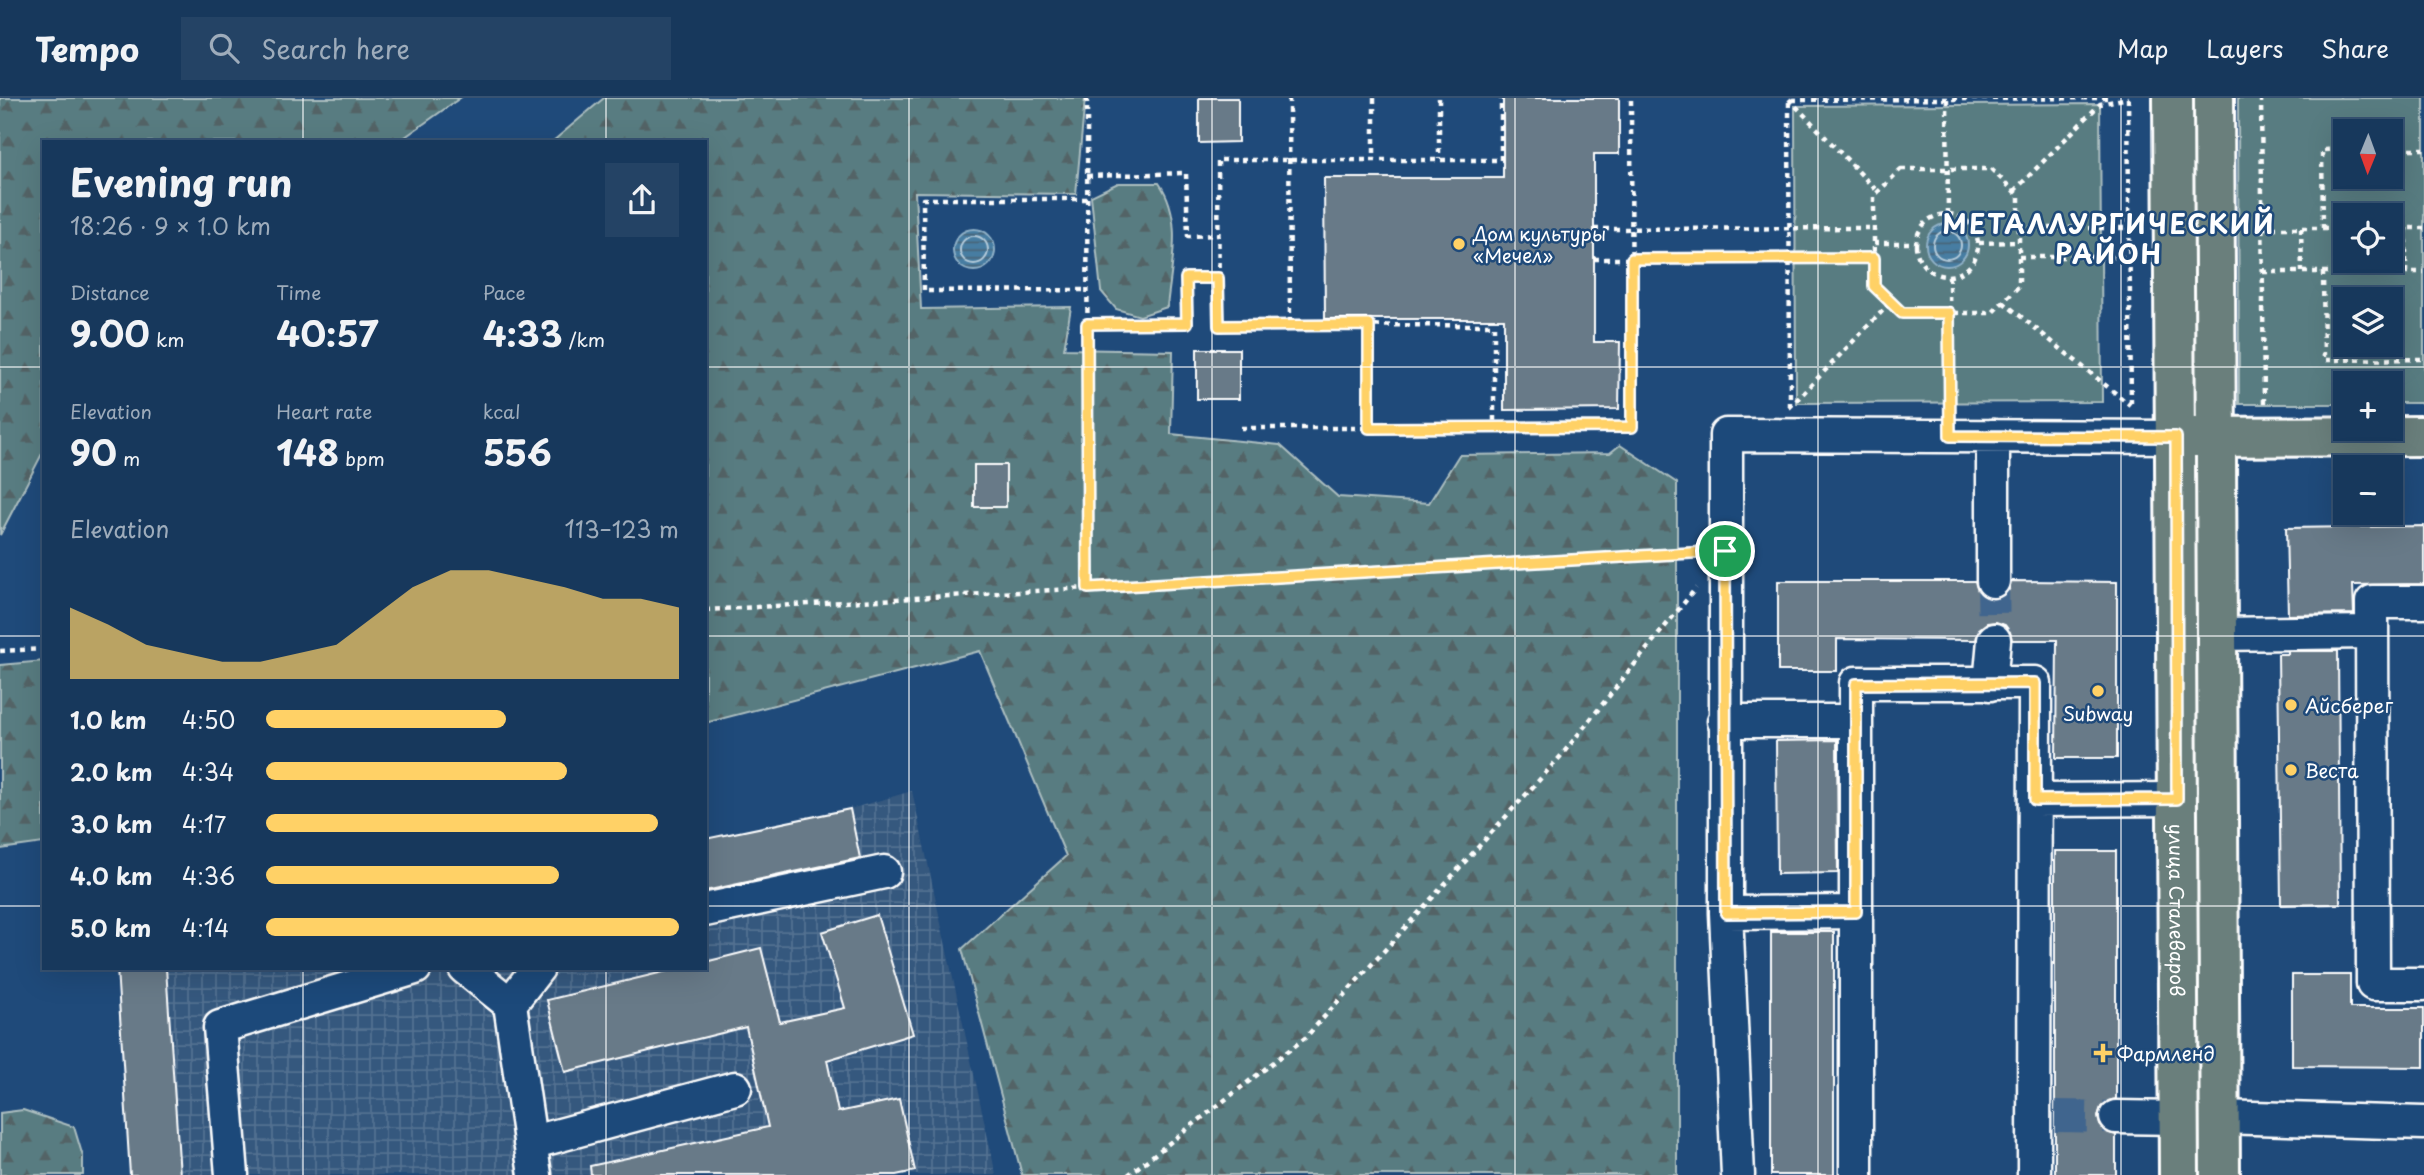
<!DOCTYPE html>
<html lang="en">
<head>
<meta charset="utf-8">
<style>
	body { margin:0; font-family:"Playpen Sans",sans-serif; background:#244365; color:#f1f3f6; height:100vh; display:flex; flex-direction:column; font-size:26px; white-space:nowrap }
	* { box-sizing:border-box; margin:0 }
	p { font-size:23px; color:#9eacbb }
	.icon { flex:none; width:38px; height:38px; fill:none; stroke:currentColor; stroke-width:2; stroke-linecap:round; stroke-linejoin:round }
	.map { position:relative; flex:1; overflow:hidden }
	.panel { position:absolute; left:42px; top:42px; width:665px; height:830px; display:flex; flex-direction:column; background:#17385c; border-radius:0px; box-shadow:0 7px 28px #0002,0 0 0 2px #365272 }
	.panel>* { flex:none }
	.needle { width:46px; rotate:181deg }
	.tools { position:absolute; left:2333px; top:21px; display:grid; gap:14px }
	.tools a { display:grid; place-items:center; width:70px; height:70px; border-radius:0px; background:#17385c; box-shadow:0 7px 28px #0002,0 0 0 2px #365272; font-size:35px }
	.pin { position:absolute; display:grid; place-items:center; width:60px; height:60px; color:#fff; margin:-30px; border:4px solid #fff; border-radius:50%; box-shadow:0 2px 7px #0007 }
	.round { display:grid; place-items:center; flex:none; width:74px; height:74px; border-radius:0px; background:#244365 }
	.head { display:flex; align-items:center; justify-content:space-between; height:119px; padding:0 28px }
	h1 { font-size:38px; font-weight:700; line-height:52px }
	.stats { display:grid; grid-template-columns:repeat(3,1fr); gap:10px; height:119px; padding:7px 28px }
	.stats div { display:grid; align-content:center }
	.stats b { font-size:35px; font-weight:700 }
	.stats small { font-size:19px; font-weight:400 }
	.stats p { font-size:19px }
	.chart { height:196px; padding:14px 28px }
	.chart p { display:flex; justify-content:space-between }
	.chart svg { width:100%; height:126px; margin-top:7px; fill:#ffd166; opacity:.7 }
	ul { padding:0 28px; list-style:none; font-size:23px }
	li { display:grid; grid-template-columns:112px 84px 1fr; align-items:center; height:52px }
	li i { height:18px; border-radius:9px; background:#ffd166 }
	header { display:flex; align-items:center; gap:42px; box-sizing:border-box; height:98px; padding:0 35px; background:#17385c; border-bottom:2px solid #365272 }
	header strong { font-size:33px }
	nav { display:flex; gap:38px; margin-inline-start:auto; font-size:24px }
	.search { width:490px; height:63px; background:#244365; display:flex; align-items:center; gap:18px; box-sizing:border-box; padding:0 24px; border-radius:0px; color:#9eacbb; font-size:26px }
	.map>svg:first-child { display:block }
</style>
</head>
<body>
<header>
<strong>Tempo</strong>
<div class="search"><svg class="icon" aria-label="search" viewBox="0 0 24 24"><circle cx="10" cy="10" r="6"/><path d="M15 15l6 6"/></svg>Search here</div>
<nav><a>Map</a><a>Layers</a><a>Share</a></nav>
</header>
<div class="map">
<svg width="2424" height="1077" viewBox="0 0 2424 1077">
	<defs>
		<pattern id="industrial-grid" width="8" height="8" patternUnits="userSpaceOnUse" patternTransform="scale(1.75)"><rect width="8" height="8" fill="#35587e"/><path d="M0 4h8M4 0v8" fill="none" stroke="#537191"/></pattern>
		<pattern id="forest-firs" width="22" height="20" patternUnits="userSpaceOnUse" patternTransform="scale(1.75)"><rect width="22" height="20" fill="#587c81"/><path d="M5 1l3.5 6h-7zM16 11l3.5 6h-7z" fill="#526466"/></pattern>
		<pattern id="water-rules" width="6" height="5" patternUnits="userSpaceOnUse" patternTransform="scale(1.75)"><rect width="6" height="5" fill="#467da2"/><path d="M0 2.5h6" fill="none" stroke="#496477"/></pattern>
	</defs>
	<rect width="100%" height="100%" fill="#1f4a7a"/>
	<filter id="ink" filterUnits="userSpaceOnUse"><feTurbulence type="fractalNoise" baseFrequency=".0143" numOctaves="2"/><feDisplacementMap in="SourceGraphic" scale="14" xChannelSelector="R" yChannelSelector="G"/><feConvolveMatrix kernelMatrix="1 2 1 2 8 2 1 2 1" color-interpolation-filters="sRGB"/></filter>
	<g filter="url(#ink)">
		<!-- industrial -->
		<path fill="url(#industrial-grid)" d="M 912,693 L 996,1077 L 130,1077 L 117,870 L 705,870 L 705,741 L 850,711 Z"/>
		<!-- forest -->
		<path fill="url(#forest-firs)" stroke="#acbec0" stroke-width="2" d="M 0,0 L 460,0 L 398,44 L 44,44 L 44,352 L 0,437 Z
			M 604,0 L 1085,0 L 1076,96 L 915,94 L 921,211 L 1071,209 L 1064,251 L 1173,253 L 1171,336 L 1280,347 L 1338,399 L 1429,405 L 1459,357 L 1610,355 L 1620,347 L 1677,385 L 1677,1077 L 1022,1077 L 962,851 L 1066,758 L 980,553 L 705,625 L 705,44 L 552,44 Z
			M 1118,85 L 1159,85 C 1184,120 1171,169 1167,209 L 1140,218 L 1116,211 L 1101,193 L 1091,98 Z
			M 44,563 L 44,745 L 0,751 L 0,567 Z
			M 23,1012 L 74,1029 L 83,1059 L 83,1077 L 0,1077 L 0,1015 Z"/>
		<!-- park -->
		<path fill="#587c81" stroke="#acbec0" stroke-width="2" fill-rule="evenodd" d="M 2238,0 L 2424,0 L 2424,305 L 2391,305 L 2390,285 L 2345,285 L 2345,306 L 2239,306 ZM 2345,33 L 2390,33 L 2390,79 L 2345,79 ZM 2345,117 L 2390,117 L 2390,163 L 2345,163 ZM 2345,201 L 2390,201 L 2390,247 L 2345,247 Z
			M 2100,6 L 2102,304 L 1796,305 L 1795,8 Z"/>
		<!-- water -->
		<path fill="url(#water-rules)" stroke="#90b1c7" stroke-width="2" d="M1926 147a21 21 0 1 1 42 0a21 21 0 1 1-42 0Z
			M953 152a21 21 0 1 1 42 0a21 21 0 1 1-42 0Z"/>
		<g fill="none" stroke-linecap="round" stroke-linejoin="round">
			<!-- shore -->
			<path stroke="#b5cbda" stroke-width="2" d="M1933 147a14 14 0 1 1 28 0a14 14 0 1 1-28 0Z
				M960 152a14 14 0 1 1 28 0a14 14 0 1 1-28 0Z"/>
		</g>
		<!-- building -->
		<path fill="#687a88" stroke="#fff" stroke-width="2" d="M 1199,0 L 1238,0 L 1238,44 L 1199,45 Z
			M 1503,0 L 1619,0 L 1619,56 L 1594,56 L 1594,244 L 1620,244 L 1619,311 L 1504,312 L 1504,221 L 1325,221 L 1324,80 L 1503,80 Z
			M 1197,251 L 1239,251 L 1239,301 L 1197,301 Z
			M 974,367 L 1006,367 L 1006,409 L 974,409 Z
			M 2424,428 L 2424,486 L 2353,487 L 2354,516 L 2288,517 L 2286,430 Z
			M 1778,483 L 1975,483 L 1978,493 L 1984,499 L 1992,501 L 2003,498 L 2009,492 L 2011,483 L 2117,484 L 2117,660 L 2056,660 L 2057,542 L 2012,542 L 2010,534 L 2005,527 L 1996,524 L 1987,525 L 1979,531 L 1976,542 L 1837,541 L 1837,573 L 1778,573 Z
			M 2288,553 L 2338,553 L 2340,806 L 2281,807 L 2278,556 L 2288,556 Z
			M 1837,642 L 1838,775 L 1777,776 L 1776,643 Z
			M 850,711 L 860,760 L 705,793 L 705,741 Z
			M 2055,753 L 2116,753 L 2116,1001 L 2108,1003 L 2101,1009 L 2098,1019 L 2100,1027 L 2106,1034 L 2116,1037 L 2116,1077 L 2055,1077 Z
			M 877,817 L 913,936 L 827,962 L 838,1014 L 899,1001 L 915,1073 L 896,1077 L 591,1077 L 590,1068 L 768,1029 L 746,929 L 565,974 L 547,902 L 680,870 L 705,870 L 705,864 L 761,850 L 780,924 L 845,910 L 822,834 Z
			M 1771,834 L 1834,834 L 1834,1077 L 1771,1077 Z
			M 117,870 L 166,870 L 180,1077 L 130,1077 Z
			M 2292,877 L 2350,877 L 2350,910 L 2424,910 L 2424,969 L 2292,968 Z"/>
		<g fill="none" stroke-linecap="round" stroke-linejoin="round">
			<!-- minor-tunnel -->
			<path stroke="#41658e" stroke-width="32" stroke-dasharray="32 16" stroke-linecap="butt" d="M 1993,483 L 1994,542
				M 2055,1018 L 2116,1019"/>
			<defs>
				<path id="minor" d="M 1993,338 L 1993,483
					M 2424,504 L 2372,504 L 2373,886 L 2424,886
					M 2217,536 L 2372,534
					M 1990,586 L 1994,542
					M 1724,623 L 1856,623
					M 2035,702 L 2177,701
					M 705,812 L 884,774
					M 1726,815 L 1856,814
					M 465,870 L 510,906 L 535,1077
					M 510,906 L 538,870
					M 2116,1019 L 2178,1020
					M 2219,1019 L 2424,1025
					M 530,1045 L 735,990
					M 232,1077 L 220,929 L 415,870
					M 1738,1077 L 1726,815 L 1726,337 L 2176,339
					M 1856,1077 L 1856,585 L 2035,585 L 2034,1077"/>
				<g id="major">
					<path id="s1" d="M 2173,0 L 2179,1077"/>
					<path d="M 2214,0 L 2220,1077"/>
					<path d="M 2192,339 L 2424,338"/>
				</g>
			</defs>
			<!-- minor casing -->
			<use href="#minor" stroke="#fff" stroke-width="37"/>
			<!-- major casing -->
			<use href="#major" stroke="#fff" stroke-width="44"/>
			<!-- path -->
			<path stroke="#fff" stroke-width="4.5" stroke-dasharray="5 5" stroke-linecap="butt" d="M 1087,0 L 1088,490
				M 1289,0 L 1290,227
				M 1374,0 L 1374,62
				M 1439,0 L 1439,61
				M 2128,0 L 2131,307
				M 2261,0 L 2264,306
				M 1789,1 L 1878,94
				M 1947,1 L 1948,115
				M 2390,51 L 2424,51
				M 1901,71 L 1991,71 L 2019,98 L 2019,188 L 1992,215 L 1902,215 L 1874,188 L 1874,98 Z
				M 1087,78 L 1186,75 L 1188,138 L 1218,137
				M 2014,93 L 2100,6 L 2128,0
				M 1087,101 L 923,101 L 924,193 L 1087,192
				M1916 147a31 31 0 1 1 62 0a31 31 0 1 1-62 0Z
				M 2019,130 L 2129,130
				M 2262,130 L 2345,130
				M 2301,130 L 2302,174
				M 2323,130 L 2322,52 L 2345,51
				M 2390,130 L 2424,130
				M 2406,130 L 2406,174
				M 1594,131 L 1874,130
				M 1874,145 L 1916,145
				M 1979,145 L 2019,144
				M 2019,159 L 2129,159
				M 1594,161 L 1874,160
				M 2263,174 L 2424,174
				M 2323,174 L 2324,262 L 2424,261
				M 1949,178 L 1950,309
				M 2003,204 L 2130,307
				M 1187,210 L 1186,180 L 1218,181
				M 1087,226 L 1187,225 L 1186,210
				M 1369,227 L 1369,330
				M 1790,309 L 1789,2 L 2111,0
				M 1789,310 L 1891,204
				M 1241,330 L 1494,330 L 1494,227 L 1219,228 L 1218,62 L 1501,62 L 1501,0
				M 1494,330 L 1632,329 L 1631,0
				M 705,512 L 1697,455
				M 0,553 L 44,551
				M 1128,1077 L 1305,940 L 1560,659 L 1696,490"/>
			<!-- minor -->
			<use href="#minor" stroke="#1f4a7a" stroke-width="32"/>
			<!-- major -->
			<use href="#major" stroke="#6b7f7c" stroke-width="38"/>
		</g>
	</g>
	<g fill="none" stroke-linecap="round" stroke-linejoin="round" filter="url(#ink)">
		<defs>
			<path id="route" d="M 1874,160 L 1874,188 L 1902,215 L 1949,215 L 1950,338 L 2176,339 L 2177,701 L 2035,702 L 2035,585 L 1856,586 L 1856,814 L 1726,815 L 1725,453 L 1088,490 L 1087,226 L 1187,225 L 1186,180 L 1218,180 L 1219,228 L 1369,227 L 1369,330 L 1632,329 L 1632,161 Z"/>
		</defs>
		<!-- route casing -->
		<use href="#route" stroke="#fff" stroke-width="14"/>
		<!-- route -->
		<use href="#route" stroke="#ffd166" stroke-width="9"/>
	</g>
	<!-- grid -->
	<path fill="none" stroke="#fff" stroke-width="2" stroke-opacity="0.55" d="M 303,0 L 303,44M 606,0 L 606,44M 909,0 L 909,1077M 1212,0 L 1212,1077M 1515,0 L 1515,1077M 1818,0 L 1818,1077M 2121,0 L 2121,1077M 0,269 L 44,269M 705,269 L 2424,269M 0,538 L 44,538M 705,538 L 2424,538M 0,808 L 44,808M 705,808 L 2424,808M 303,870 L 303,1077M 606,870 L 606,1077"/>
	<!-- markers -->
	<g fill="#ffd166" stroke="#1f4a7a" stroke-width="2.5">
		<circle cx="1459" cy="146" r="7"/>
		<circle cx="2098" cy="593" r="7"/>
		<circle cx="2291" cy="607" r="7"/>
		<circle cx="2291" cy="672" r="7"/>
		<path d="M2099.5 944.5h7v7h7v7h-7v7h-7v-7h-7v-7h7z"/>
	</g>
	<g text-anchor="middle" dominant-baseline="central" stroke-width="5" stroke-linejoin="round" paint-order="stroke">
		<!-- poi labels -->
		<g font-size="19" fill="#fff" stroke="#1f4a7a" text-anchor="start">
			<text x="1473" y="135">Дом культуры<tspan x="1473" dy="22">«Мечел»</tspan></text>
			<text x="2305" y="607">Айсберег</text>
			<text x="2098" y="615" text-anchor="middle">Subway</text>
			<text x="2305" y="672">Веста</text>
			<text x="2117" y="955">Фармленд</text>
		</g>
		<!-- street labels -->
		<g font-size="19" fill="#fff" stroke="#1f4a7a">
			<text stroke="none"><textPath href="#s1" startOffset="812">улица Сталеваров</textPath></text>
		</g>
		<!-- district labels -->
		<g font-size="26" font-weight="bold" letter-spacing="2" fill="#fff" stroke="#1f4a7a">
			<text x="2109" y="125">МЕТАЛЛУРГИЧЕСКИЙ<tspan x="2109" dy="30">РАЙОН</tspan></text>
		</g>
	</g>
</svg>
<div class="tools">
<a><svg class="needle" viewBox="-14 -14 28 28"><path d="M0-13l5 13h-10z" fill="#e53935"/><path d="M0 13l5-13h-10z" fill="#9eacbb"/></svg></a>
<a><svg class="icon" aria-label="locate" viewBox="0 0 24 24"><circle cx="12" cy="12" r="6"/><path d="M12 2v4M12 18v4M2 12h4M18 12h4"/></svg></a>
<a><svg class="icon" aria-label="layers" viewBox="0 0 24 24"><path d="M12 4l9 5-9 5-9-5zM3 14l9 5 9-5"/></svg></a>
<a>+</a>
<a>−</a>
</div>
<div class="pin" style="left:1725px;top:453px;background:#1e9e55"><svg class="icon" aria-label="arrive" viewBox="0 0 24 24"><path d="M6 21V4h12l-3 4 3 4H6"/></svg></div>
<section class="panel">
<div class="head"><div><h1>Evening run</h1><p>18:26 · 9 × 1.0 km</p></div><a class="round"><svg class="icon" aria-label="share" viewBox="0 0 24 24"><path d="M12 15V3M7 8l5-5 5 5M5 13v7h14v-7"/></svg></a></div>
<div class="stats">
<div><p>Distance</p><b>9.00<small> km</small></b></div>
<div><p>Time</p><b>40:57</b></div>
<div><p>Pace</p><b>4:33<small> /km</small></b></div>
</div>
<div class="stats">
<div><p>Elevation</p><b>90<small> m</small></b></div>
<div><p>Heart rate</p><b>148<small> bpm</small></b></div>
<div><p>kcal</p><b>556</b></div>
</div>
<div class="chart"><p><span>Elevation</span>113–123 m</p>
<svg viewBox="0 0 160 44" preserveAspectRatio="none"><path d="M0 44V19L10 25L20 32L30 35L40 38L50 38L60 35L70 32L80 22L90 12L100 6L110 6L120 9L130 12L140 16L150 16L160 19V44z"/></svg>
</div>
<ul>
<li><b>1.0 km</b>4:50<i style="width:58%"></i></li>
<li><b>2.0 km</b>4:34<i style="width:73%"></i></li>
<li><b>3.0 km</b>4:17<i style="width:95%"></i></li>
<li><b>4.0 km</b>4:36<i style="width:71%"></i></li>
<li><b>5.0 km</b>4:14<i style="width:100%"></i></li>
</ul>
</section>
</div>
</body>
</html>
